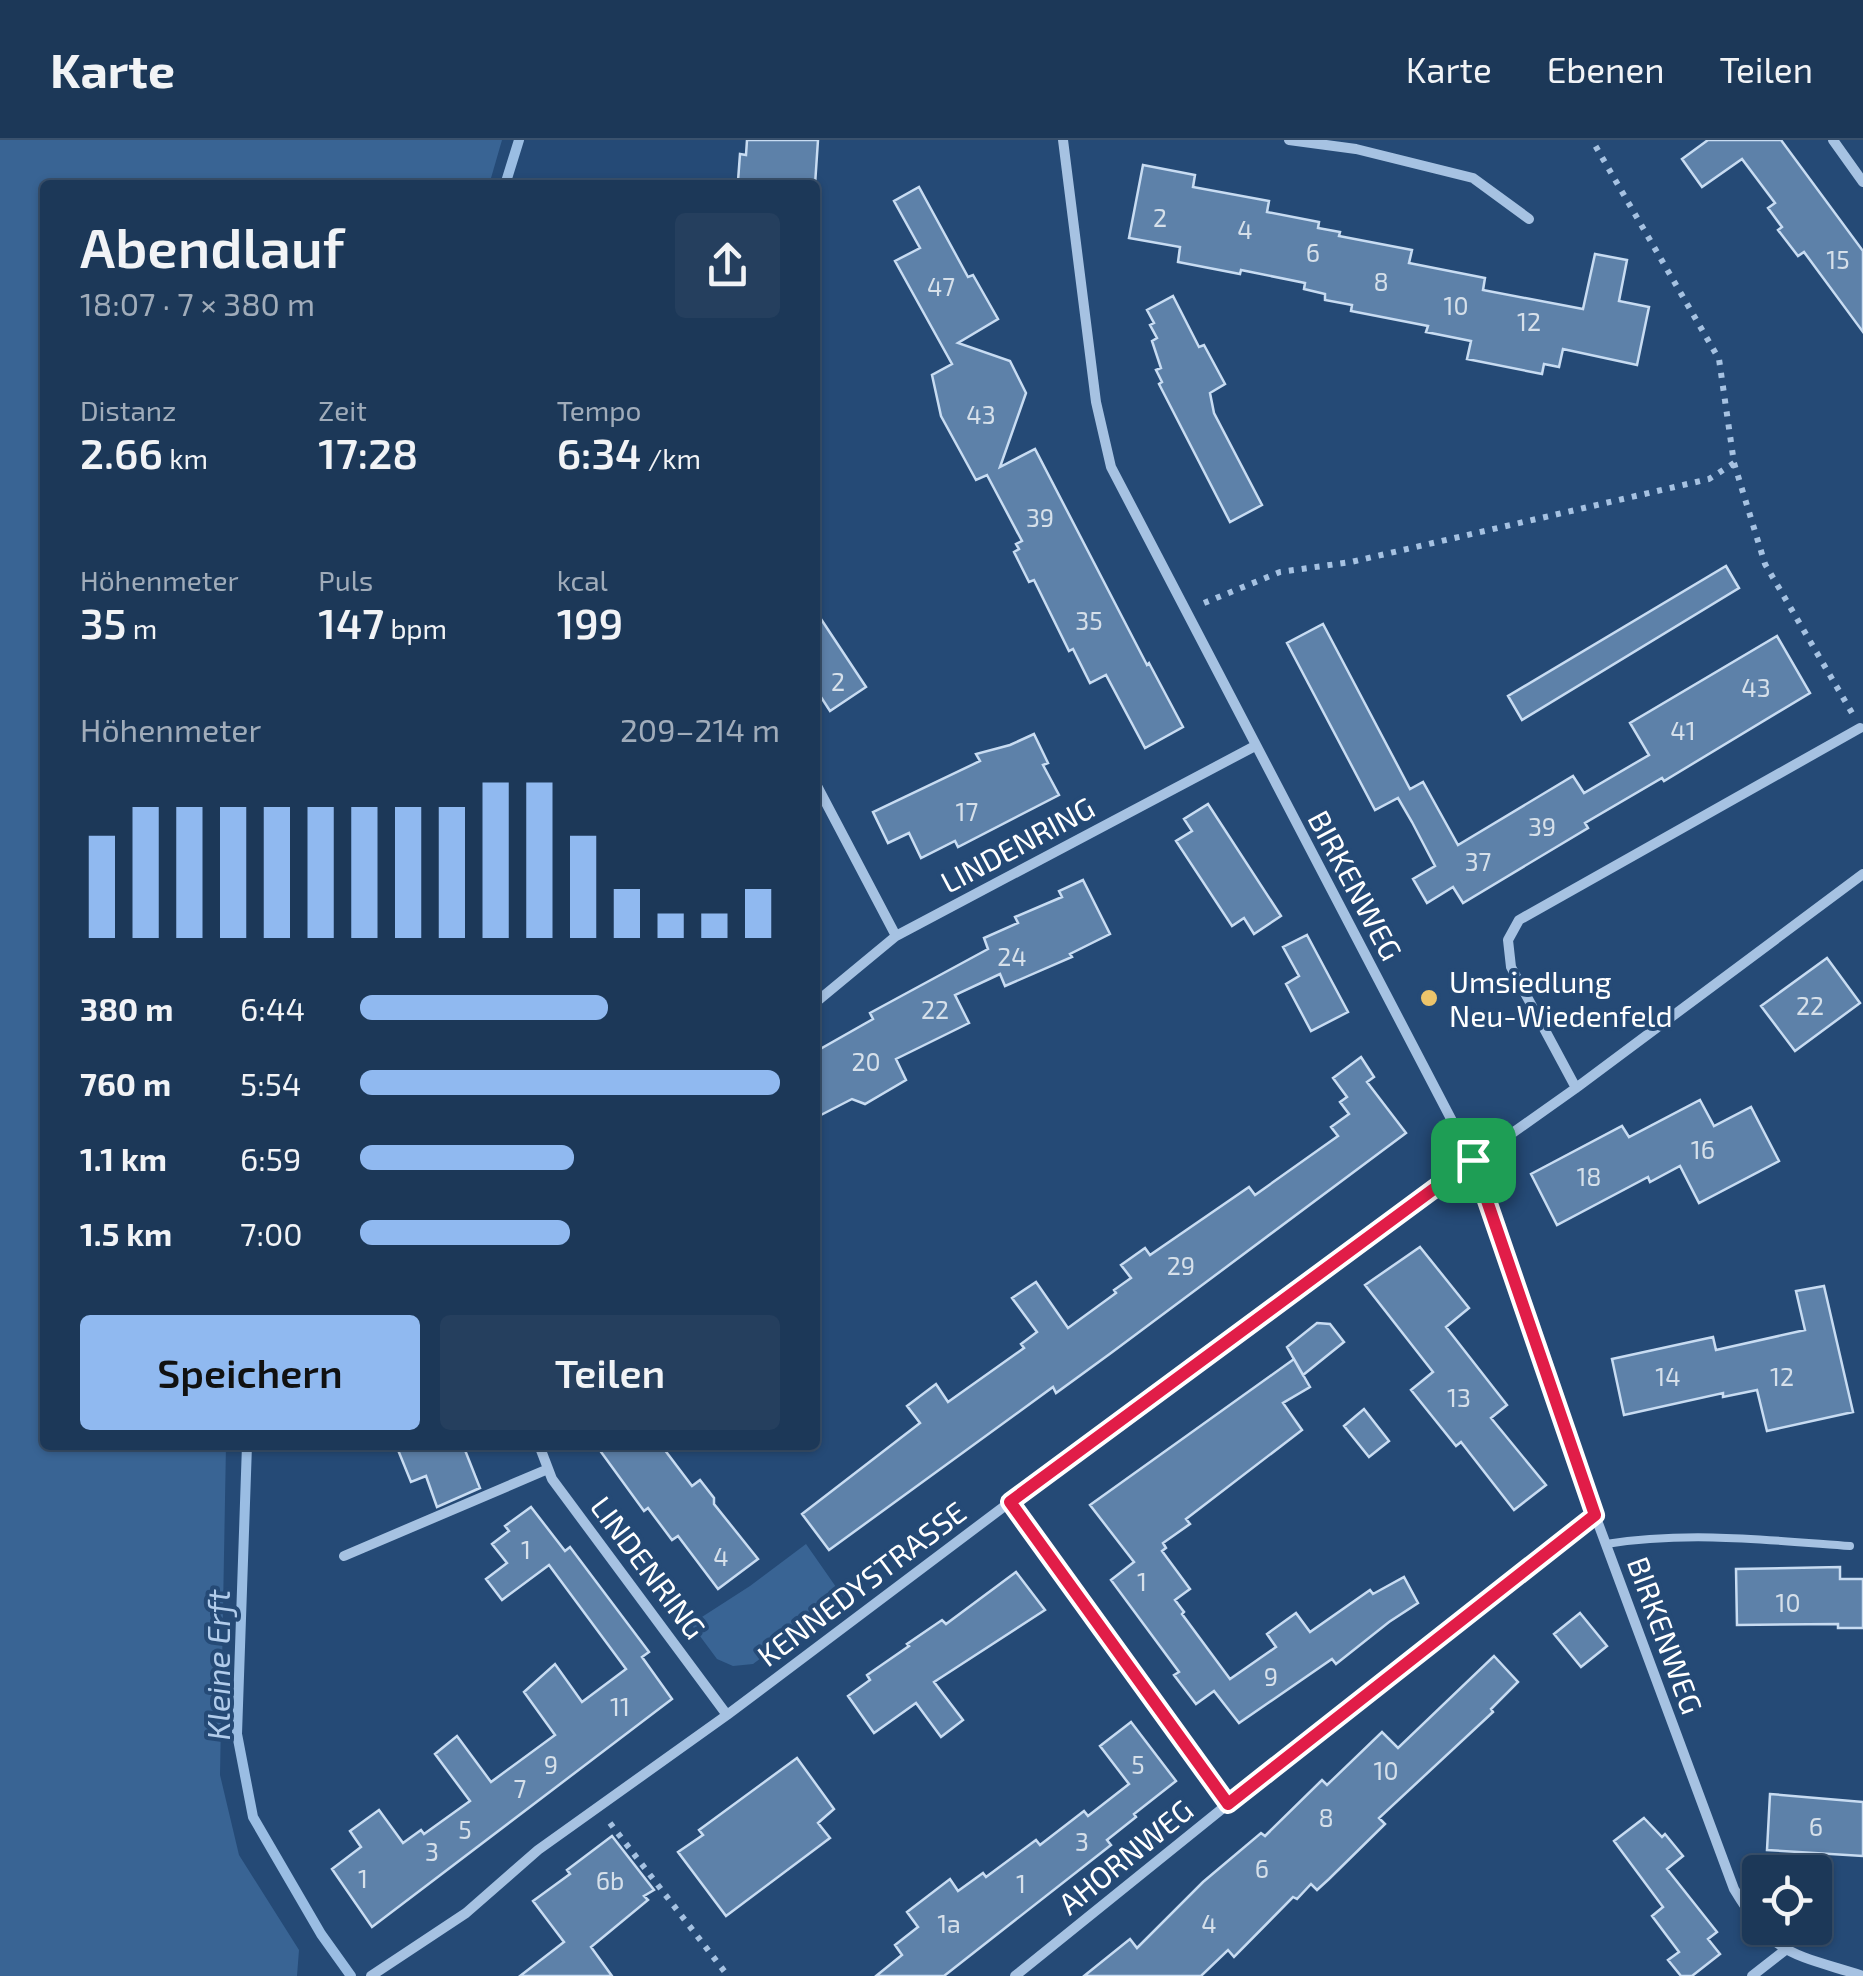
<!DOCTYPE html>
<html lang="de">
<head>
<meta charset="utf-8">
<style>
	body { margin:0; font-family:"Exo 2",sans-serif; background:#253f5e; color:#f1f3f6; height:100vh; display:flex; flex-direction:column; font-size:38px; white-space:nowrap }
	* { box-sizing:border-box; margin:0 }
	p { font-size:32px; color:#a0acba }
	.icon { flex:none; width:55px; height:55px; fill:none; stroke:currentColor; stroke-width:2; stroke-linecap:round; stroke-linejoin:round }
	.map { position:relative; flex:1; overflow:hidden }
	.panel { position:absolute; left:40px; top:40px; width:780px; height:1270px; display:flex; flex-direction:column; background:#1c3858; border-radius:10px; box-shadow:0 2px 8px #0004,0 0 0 2px #3a526e }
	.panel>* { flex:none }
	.tools { position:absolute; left:1742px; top:1715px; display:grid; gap:20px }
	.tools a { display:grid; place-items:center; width:90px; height:90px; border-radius:10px; background:#1c3858; box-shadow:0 2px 8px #0004,0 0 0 2px #3a526e; font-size:50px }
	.pin { position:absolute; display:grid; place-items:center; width:85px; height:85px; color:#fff; margin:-42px; border-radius:20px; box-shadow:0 5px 15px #0006 }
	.round { display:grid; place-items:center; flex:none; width:105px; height:105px; border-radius:10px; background:#253f5e }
	.summary { display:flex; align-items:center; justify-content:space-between; height:170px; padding:0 40px }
	h1 { font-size:55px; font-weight:600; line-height:75px }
	.metrics { display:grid; grid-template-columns:repeat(3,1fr); gap:15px; height:170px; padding:10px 40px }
	.metrics div { display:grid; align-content:center }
	.metrics b { font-size:42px; font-weight:600 }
	.metrics small { font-size:28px; font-weight:400 }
	.metrics p { font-size:28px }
	.chart { height:280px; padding:20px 40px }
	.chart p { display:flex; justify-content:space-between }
	.chart svg { width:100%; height:180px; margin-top:10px; stroke:#90b9f0; stroke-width:6 }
	.cta { display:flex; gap:20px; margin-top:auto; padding:20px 40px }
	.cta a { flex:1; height:115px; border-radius:10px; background:#90b9f0; color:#111; font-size:40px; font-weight:600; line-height:115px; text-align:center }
	.cta a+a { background:#253f5e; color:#f1f3f6 }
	ul { padding:0 40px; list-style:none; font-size:32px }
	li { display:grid; grid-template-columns:160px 120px 1fr; align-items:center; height:75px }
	li i { height:25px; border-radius:12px; background:#90b9f0 }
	header { display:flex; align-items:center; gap:60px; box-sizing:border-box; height:140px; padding:0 50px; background:#1c3858; border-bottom:2px solid #3a526e }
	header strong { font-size:48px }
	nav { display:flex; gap:55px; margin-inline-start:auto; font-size:35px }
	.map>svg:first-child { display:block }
</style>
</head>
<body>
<header>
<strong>Karte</strong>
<nav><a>Karte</a><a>Ebenen</a><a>Teilen</a></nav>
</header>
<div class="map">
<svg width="1863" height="1836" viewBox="0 0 1863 1836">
	<rect width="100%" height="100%" fill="#254a76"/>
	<!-- green -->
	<path fill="#396494" d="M 0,0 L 502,0 L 489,45 L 45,45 L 45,1305 L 226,1305 L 220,1635 L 239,1715 L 299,1810 L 297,1836 L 0,1836 Z
		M 806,1404 L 843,1457 L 753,1524 L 733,1526 L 717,1519 L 691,1484 L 750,1446 Z"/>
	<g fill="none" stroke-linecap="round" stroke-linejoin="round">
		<!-- stream -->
		<path stroke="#9abde3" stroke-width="10" d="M 505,45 L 519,0
			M 247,1305 L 237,1594 L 253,1677 L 321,1794 L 351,1836"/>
	</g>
	<!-- building -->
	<path fill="#5d81a9" stroke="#c8dcf2" stroke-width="2.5" d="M 747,0 L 818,0 L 815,45 L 744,45 L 744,42 L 738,41 L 740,14 L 746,15 Z
		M 1708,0 L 1781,0 L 1863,111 L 1863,192 L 1804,112 L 1798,116 L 1778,90 L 1782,87 L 1768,68 L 1775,63 L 1742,19 L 1702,47 L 1682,19 Z
		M 1143,25 L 1195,35 L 1193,47 L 1269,61 L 1267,72 L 1319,82 L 1318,88 L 1340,92 L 1339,96 L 1412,110 L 1409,123 L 1485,138 L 1483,150 L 1583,169 L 1595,114 L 1627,120 L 1619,161 L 1649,167 L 1637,225 L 1563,209 L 1559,227 L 1544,224 L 1542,234 L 1467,219 L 1471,201 L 1426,192 L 1428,186 L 1351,171 L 1352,165 L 1325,160 L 1325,154 L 1304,149 L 1305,143 L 1241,130 L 1240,134 L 1178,122 L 1180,107 L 1129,98 Z
		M 919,47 L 968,137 L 973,135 L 998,179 L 958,203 L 1010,221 L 1026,253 L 1000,327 L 1035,309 L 1147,525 L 1149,523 L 1183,587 L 1145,608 L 1106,535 L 1090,543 L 1073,509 L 1069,511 L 1034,440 L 1029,442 L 1014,412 L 1019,409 L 1016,404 L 1022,401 L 987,335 L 976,340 L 941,276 L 932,235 L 952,224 L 895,121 L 920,108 L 894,61 Z
		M 1173,156 L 1199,207 L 1204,205 L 1225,244 L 1210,253 L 1214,273 L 1262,365 L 1230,382 L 1159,244 L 1162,242 L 1156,230 L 1161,228 L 1152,201 L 1157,198 L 1150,185 L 1154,183 L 1147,170 Z
		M 1726,426 L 1739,448 L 1522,580 L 1508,556 Z
		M 815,470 L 866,547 L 830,571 L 815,548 Z
		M 1323,484 L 1410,649 L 1423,642 L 1458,705 L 1573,636 L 1584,653 L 1649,615 L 1630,583 L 1777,496 L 1810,553 L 1664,641 L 1662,638 L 1585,683 L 1588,688 L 1463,763 L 1453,747 L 1427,763 L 1413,739 L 1435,726 L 1412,682 L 1398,658 L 1375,670 L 1287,503 Z
		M 1034,594 L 1048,623 L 1043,625 L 1059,655 L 958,707 L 955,701 L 921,718 L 909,693 L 888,703 L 873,672 L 980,621 L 976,614 L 1010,605 Z
		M 1208,664 L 1281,776 L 1254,794 L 1244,778 L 1232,786 L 1176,701 L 1192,691 L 1184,679 Z
		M 1083,740 L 1110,794 L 1070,814 L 1072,817 L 1005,846 L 1000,834 L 955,855 L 969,883 L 896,919 L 906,940 L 865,964 L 852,959 L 815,978 L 815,912 L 873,879 L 870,873 L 988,809 L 984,798 L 1018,783 L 1015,777 L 1062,757 L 1059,751 Z
		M 1307,795 L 1348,872 L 1311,891 L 1286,844 L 1299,836 L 1283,807 Z
		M 1827,818 L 1860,863 L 1795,911 L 1761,866 Z
		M 1361,917 L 1374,937 L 1367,942 L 1406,993 L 1111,1213 L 1056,1253 L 1053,1247 L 829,1410 L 802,1374 L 920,1283 L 907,1266 L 936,1244 L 948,1262 L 1024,1208 L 1021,1204 L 1037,1192 L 1012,1158 L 1036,1142 L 1068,1188 L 1116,1153 L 1114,1150 L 1131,1138 L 1121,1125 L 1145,1108 L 1150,1115 L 1249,1047 L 1255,1055 L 1338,996 L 1331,987 L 1349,974 L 1340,962 L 1347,957 L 1333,938 Z
		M 1700,960 L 1714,986 L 1751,967 L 1779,1021 L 1699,1063 L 1680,1026 L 1650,1042 L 1648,1037 L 1557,1085 L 1531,1034 L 1622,986 L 1629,997 Z
		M 1420,1107 L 1469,1168 L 1446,1187 L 1507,1265 L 1491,1278 L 1546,1345 L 1514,1370 L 1461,1302 L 1456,1306 L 1411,1250 L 1433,1232 L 1365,1145 Z
		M 1824,1146 L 1853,1272 L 1767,1291 L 1757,1250 L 1723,1257 L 1723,1253 L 1624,1275 L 1612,1219 L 1713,1197 L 1716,1210 L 1805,1190 L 1796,1151 Z
		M 1317,1183 L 1330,1184 L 1344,1202 L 1303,1235 L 1287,1207 Z
		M 1294,1219 L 1310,1247 L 1283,1263 L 1302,1290 L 1186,1379 L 1190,1384 L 1163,1403 L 1166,1408 L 1162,1411 L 1190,1449 L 1175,1460 L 1184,1472 L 1182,1474 L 1230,1539 L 1276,1507 L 1267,1494 L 1296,1473 L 1310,1492 L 1370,1450 L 1373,1454 L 1404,1437 L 1418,1463 L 1389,1482 L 1336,1524 L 1332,1519 L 1239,1583 L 1214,1551 L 1196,1564 L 1174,1535 L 1179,1532 L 1111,1440 L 1134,1422 L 1090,1365 Z
		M 1364,1269 L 1389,1301 L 1369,1317 L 1344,1286 Z
		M 396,1305 L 463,1305 L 480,1348 L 437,1367 L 426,1336 L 411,1342 Z
		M 596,1305 L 661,1305 L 692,1346 L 700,1340 L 714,1358 L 714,1364 L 758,1419 L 718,1449 L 678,1396 L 672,1400 L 648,1368 L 644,1371 Z
		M 531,1367 L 565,1411 L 570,1407 L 649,1512 L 642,1517 L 672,1559 L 372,1787 L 332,1729 L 361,1707 L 350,1691 L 379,1670 L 403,1703 L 421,1690 L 424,1694 L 470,1661 L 435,1614 L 457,1596 L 491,1642 L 555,1595 L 524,1552 L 555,1524 L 582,1562 L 626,1529 L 549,1425 L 502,1460 L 486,1439 L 507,1423 L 492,1404 L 509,1391 L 505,1386 Z
		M 1840,1427 L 1840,1439 L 1863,1439 L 1863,1488 L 1838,1488 L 1838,1484 L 1737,1485 L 1736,1429 Z
		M 1016,1432 L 1045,1470 L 934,1542 L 963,1580 L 941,1597 L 916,1563 L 874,1593 L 848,1556 L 870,1540 L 867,1535 L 909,1506 L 907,1504 L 942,1480 L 946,1484 Z
		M 1580,1473 L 1607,1506 L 1581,1527 L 1554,1494 Z
		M 1494,1516 L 1518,1542 L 1491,1569 L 1493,1572 L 1379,1678 L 1385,1684 L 1329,1739 L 1317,1750 L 1311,1744 L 1297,1759 L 1293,1757 L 1234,1817 L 1228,1810 L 1201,1836 L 1084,1836 L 1130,1799 L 1137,1808 L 1203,1742 L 1261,1693 L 1265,1696 L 1322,1640 L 1327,1645 L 1382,1592 L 1398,1608 Z
		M 1131,1582 L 1176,1641 L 1134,1674 L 1136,1677 L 1107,1700 L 1111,1705 L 944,1836 L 876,1836 L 902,1815 L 895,1805 L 918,1787 L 907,1772 L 950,1739 L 958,1751 L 983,1733 L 986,1737 L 1036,1700 L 1040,1705 L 1084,1671 L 1088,1676 L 1129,1644 L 1100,1606 Z
		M 797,1618 L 834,1669 L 818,1683 L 830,1698 L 726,1776 L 678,1712 L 703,1695 L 699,1690 Z
		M 1770,1654 L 1863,1662 L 1863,1716 L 1767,1710 Z
		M 1644,1678 L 1662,1697 L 1665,1694 L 1683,1716 L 1667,1729 L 1717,1792 L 1708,1799 L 1720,1814 L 1692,1836 L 1681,1836 L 1668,1820 L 1679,1812 L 1652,1776 L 1663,1767 L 1614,1701 Z
		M 612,1696 L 654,1750 L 644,1756 L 648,1760 L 591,1807 L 612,1836 L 520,1836 L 564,1802 L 533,1761 L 570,1734 L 567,1730 Z"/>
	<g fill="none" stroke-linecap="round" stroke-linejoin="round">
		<!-- path -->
		<path stroke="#a6c2e2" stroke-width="6" stroke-dasharray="5 8" stroke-linecap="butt" d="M 1734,323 L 1765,424 L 1852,573
			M 1204,463 L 1280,432 L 1351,422 L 1709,339 L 1734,323 L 1719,219 L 1592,0
			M 610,1683 L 728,1836"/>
		<!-- service -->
		<path stroke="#a6c2e2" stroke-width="8" d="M 1606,1404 C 1687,1391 1768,1400 1850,1406"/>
		<!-- minor -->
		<path stroke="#a6c2e2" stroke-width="10" d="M 1063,0 L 1096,262 L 1111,327 L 1473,1021 L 1595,1375 L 1734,1749 C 1775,1817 1791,1813 1863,1836
			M 1289,0 L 1356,9 L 1473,38 L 1529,79
			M 1833,0 L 1863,42
			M 815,642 L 896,796
			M 815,863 L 896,796 L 1255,606
			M 1576,948 L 1511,827 L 1508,800 L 1519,780 L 1860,588
			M 539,1305 L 552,1339 L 727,1575
			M 1010,1362 L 1228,1664
			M 344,1416 L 548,1329
			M 371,1836 L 466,1773 L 538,1710 L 727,1575 L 1010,1362 L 1473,1021 L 1576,948 L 1863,734
			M 1015,1836 L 1228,1664 L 1595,1375
			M 1752,1836 L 1784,1811"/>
	</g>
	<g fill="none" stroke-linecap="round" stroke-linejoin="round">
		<defs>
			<path id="route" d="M 1473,1020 L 1595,1375 L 1228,1664 L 1010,1362 Z"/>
		</defs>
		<!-- route casing -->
		<use href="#route" stroke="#fff" stroke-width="20"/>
		<!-- route -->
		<use href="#route" stroke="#e11d48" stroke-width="12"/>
	</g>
	<!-- markers -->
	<circle fill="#ecc46b" stroke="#254a76" stroke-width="4" cx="1429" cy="858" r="10"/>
	<g text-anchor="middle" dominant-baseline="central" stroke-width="8" stroke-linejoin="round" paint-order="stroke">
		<!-- number labels -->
		<g font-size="25" fill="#d6e0ea">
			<text x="1160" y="77">2</text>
			<text x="1245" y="89">4</text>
			<text x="1313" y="112">6</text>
			<text x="1838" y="119">15</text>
			<text x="1381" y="141">8</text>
			<text x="941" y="146">47</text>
			<text x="1456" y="165">10</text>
			<text x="1529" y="181">12</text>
			<text x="981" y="274">43</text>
			<text x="1040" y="377">39</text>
			<text x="1089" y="480">35</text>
			<text x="838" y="541">2</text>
			<text x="1756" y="547">43</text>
			<text x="1683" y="590">41</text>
			<text x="967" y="671">17</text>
			<text x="1542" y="686">39</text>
			<text x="1478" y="721">37</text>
			<text x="1012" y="816">24</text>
			<text x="1810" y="865">22</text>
			<text x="935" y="869">22</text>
			<text x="866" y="921">20</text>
			<text x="1703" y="1009">16</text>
			<text x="1589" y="1036">18</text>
			<text x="1181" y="1125">29</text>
			<text x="1668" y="1236">14</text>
			<text x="1782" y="1236">12</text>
			<text x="1459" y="1257">13</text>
			<text x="526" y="1409">1</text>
			<text x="721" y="1416">4</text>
			<text x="1142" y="1441">1</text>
			<text x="1788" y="1462">10</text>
			<text x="1271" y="1536">9</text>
			<text x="620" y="1566">11</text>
			<text x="551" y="1624">9</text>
			<text x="1138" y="1624">5</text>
			<text x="1386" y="1630">10</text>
			<text x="520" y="1648">7</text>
			<text x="1326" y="1677">8</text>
			<text x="1816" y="1686">6</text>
			<text x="465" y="1689">5</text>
			<text x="1082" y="1701">3</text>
			<text x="432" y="1711">3</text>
			<text x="1262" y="1728">6</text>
			<text x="363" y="1738">1</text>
			<text x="610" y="1740">6b</text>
			<text x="1021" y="1743">1</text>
			<text x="949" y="1783">1a</text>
			<text x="1209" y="1783">4</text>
		</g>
		<!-- street labels -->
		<g font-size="30" fill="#fff" stroke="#254a76">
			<text transform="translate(1017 704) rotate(-28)">LINDENRING</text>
			<text transform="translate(1356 745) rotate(62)">BIRKENWEG</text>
			<text transform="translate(649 1427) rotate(53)">LINDENRING</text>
			<text transform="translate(861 1443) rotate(-37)">KENNEDYSTRASSE</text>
			<text transform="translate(1666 1495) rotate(70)">BIRKENWEG</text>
			<text transform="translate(1125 1716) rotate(-39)">AHORNWEG</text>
		</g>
		<!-- poi labels -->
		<g font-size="30" fill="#fff" stroke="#254a76" text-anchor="start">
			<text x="1449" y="841">Umsiedlung<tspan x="1449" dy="34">Neu-Wiedenfeld</tspan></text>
		</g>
		<!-- water labels -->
		<g font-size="32" font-style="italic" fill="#b1cceb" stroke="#254a76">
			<text transform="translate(217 1525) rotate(-90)">Kleine Erft</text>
		</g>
	</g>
</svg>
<div class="tools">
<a><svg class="icon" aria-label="locate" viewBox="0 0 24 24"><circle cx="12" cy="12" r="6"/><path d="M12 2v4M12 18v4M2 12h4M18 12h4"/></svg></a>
</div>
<div class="pin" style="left:1473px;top:1020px;background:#1e9e55"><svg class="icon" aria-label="arrive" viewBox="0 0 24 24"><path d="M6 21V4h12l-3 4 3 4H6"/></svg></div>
<section class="panel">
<div class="summary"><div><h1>Abendlauf</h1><p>18:07 · 7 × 380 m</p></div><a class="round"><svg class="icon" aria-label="share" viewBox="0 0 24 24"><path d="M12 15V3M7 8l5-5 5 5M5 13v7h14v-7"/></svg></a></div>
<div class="metrics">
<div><p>Distanz</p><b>2.66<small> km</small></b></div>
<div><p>Zeit</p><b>17:28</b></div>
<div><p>Tempo</p><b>6:34<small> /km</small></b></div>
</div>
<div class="metrics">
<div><p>Höhenmeter</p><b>35<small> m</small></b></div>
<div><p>Puls</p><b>147<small> bpm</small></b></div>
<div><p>kcal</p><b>199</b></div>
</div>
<div class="chart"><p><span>Höhenmeter</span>209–214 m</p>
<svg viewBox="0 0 160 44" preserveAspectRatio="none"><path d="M5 44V19M15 44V12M25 44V12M35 44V12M45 44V12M55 44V12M65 44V12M75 44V12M85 44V12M95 44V6M105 44V6M115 44V19M125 44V32M135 44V38M145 44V38M155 44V32"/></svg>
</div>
<ul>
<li><b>380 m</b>6:44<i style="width:59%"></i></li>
<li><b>760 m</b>5:54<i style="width:100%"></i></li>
<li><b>1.1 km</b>6:59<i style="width:51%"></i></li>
<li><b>1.5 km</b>7:00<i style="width:50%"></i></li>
</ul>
<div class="cta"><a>Speichern</a><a>Teilen</a></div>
</section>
</div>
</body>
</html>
